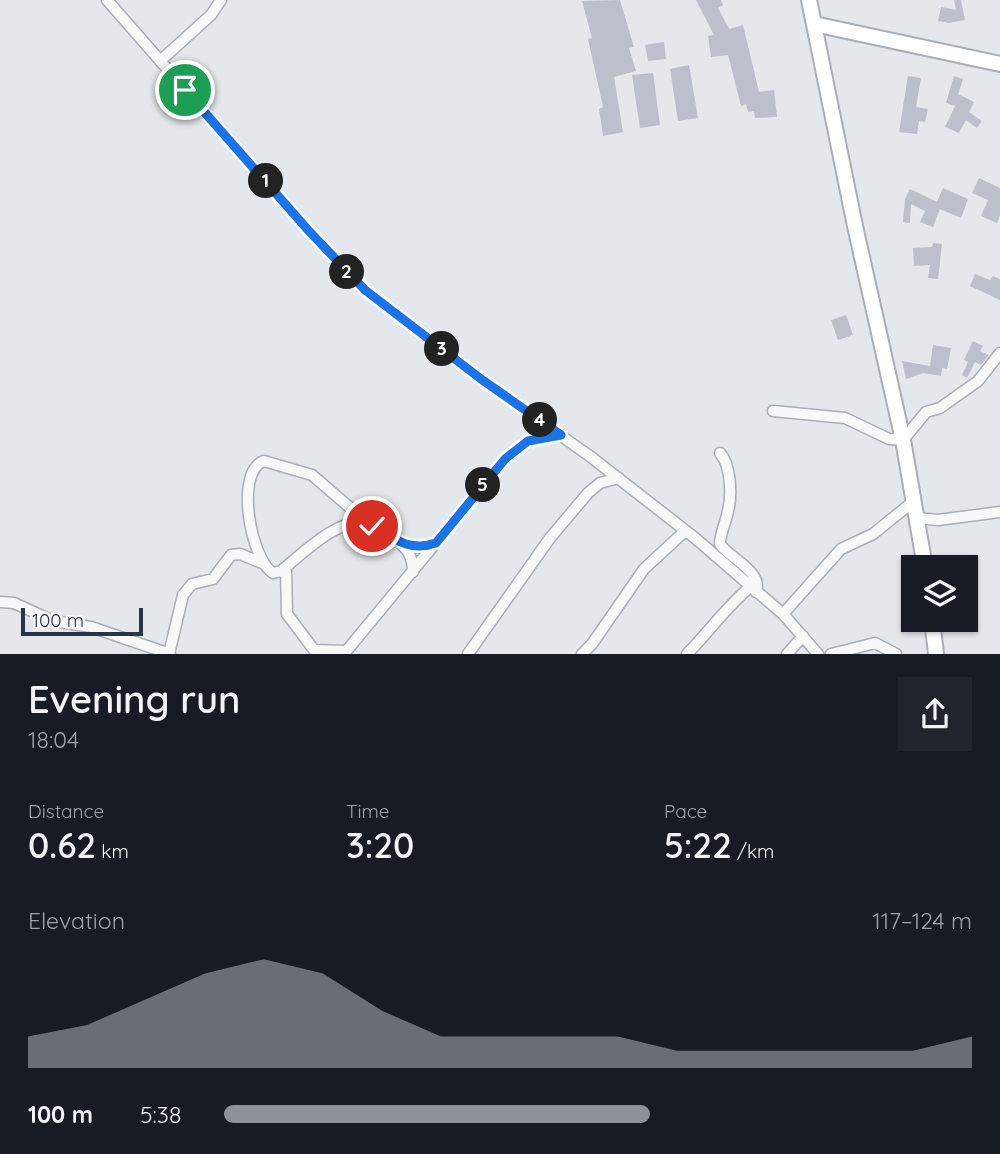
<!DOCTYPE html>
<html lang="en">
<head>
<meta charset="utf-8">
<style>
	body { margin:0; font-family:Quicksand,sans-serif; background:#20242c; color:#f1f3f6; height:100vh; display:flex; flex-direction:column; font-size:26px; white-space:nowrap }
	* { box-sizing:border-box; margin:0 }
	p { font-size:23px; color:#9ea1a6 }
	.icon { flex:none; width:38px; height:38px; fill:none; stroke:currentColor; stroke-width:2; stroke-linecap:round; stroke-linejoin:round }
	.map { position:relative; height:654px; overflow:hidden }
	.sheet { display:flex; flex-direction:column; background:#171b24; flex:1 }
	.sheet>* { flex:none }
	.buttons { position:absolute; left:901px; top:555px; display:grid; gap:14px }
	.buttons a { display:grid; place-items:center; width:77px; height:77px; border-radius:0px; background:#171b24; box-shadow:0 2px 5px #0004; font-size:35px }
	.scale { position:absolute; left:21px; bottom:18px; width:122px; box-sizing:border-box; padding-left:7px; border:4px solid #2b3445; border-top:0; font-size:19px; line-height:24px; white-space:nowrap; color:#2b3445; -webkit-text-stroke:5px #f4f6f9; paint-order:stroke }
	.pin { position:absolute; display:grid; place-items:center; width:60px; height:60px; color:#fff; margin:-30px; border:4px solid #fff; border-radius:50%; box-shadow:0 2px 7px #0007 }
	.km { position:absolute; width:35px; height:35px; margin:-18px; border-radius:50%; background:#222; color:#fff; font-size:19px; line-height:35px; text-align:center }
	.round { display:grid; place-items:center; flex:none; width:74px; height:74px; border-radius:0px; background:#20242c }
	.overview { display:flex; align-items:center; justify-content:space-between; height:119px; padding:0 28px }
	h1 { font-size:38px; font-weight:600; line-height:52px }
	.stats { display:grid; grid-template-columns:repeat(3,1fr); gap:10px; height:119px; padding:7px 28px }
	.stats div { display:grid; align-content:center }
	.stats b { font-size:35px; font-weight:600 }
	.stats small { font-size:19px; font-weight:400 }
	.stats p { font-size:19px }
	.chart { height:196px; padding:14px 28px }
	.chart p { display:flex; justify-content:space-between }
	.chart svg { width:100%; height:126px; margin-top:7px; fill:#8c9099; opacity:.7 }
	ul { padding:0 28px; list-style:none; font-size:23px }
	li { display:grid; grid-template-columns:112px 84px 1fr; align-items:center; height:52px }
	li i { height:18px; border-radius:9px; background:#8c9099 }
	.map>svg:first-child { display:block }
</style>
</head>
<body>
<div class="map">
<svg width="1000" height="654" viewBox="0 0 1000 654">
	<rect width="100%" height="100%" fill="#e4e7ec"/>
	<!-- building -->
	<path fill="#bbc0ca" d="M 620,0 L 634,47 L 629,48 L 636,71 L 614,77 L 623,132 L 603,136 L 599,109 L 603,107 L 588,39 L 592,38 L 582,1 Z
		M 696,0 L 721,0 L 723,5 L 718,8 L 729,29 L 743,25 L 759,92 L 774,90 L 777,117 L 755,118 L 754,111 L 748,112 L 746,104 L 741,106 L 728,55 L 711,57 L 708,36 L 714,35 Z
		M 954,0 L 961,0 L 965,20 L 949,23 L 938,21 L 941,7 L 956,10 Z
		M 664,42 L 666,59 L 648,61 L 645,45 Z
		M 689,65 L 698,118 L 678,121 L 670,69 Z
		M 653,73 L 660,125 L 640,128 L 632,75 Z
		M 908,76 L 921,78 L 916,107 L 928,109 L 925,122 L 919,121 L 917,134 L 899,132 Z
		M 954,76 L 963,79 L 958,94 L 974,102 L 969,112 L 982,121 L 977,128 L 966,120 L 959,133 L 945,127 L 955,106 L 946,103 Z
		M 979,178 L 1000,188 L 1000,215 L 997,223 L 981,216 L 988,200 L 972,193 Z
		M 943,188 L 968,199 L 961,218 L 940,209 L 933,227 L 920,222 L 925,211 L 911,204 L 910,223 L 903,222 L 905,199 L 910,189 L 937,202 Z
		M 933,243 L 942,244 L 938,279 L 928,278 L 930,265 L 914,266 L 913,248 L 932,247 Z
		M 975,274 L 990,280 L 993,276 L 1000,279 L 1000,300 L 970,286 Z
		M 846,315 L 853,335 L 838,340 L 831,320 Z
		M 973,341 L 983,346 L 980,351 L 989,355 L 981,365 L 975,362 L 967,378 L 962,375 L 968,362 L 964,360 Z
		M 933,345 L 951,348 L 947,369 L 942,368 L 941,376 L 923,373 L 906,379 L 902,361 L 930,366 Z"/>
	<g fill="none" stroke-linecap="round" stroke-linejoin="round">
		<defs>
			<path id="street" d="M 107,0 L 308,230 L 365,290 L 481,379 L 591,457 L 695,538 L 783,614 L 818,654
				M 160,61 L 211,15 L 221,0
				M 773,411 L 845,418 L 889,439 L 903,440 L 926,412 L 940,408 L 978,381 L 1000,353
				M 720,453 C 731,465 732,496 728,511 C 726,522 720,533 720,544 C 730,559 763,571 756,592
				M 917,518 L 938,520 L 1000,512
				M 369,524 L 312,475 L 264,461 C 234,471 251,560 273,573 L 281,571 C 301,555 341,514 369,524 C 377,527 384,533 392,538 C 406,546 413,555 413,572
				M 404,546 L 419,547 L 436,543
				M 286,567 L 287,614 L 317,654
				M 0,602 L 14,603 L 53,621 L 91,627 L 170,654
				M 783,614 L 841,549 L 873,534 L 914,501
				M 315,650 L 346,651
				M 169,654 L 183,595 L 192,584 L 213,579 L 231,555 L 240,554 L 262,563
				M 344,654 L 505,459 L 528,441 L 561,435
				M 468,654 L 550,538 L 588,493 L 600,483 L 619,478
				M 582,654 L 592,644 L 644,569 L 685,531
				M 687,654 C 709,632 726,607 750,587
				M 787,654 L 803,636
				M 831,654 L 875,643 L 896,654"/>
			<path id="secondary" d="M 809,0 L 855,226 L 903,440 L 925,567
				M 814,24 L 1000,64
				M 932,620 L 936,654"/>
		</defs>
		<!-- street casing -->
		<use href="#street" stroke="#a9aeb7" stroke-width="13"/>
		<!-- secondary casing -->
		<use href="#secondary" stroke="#a9aeb7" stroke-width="18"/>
		<!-- street -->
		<use href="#street" stroke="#f7f8fa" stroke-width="10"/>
		<!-- secondary -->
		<use href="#secondary" stroke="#fff" stroke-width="14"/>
	</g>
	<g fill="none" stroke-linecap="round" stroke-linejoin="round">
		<defs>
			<path id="route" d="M 185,90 L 308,230 L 365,290 L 481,379 L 561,435 L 528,441 L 505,459 L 436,543 C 410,552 394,539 372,526"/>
		</defs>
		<!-- route casing -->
		<use href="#route" stroke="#fff" stroke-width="14"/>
		<!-- route -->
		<use href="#route" stroke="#1a73e8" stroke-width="9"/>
	</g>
</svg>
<div class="buttons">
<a><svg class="icon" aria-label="layers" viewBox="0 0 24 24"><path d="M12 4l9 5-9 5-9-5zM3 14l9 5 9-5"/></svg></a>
</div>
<div class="scale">100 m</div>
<div class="pin" style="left:185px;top:90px;background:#1e9e55"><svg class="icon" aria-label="arrive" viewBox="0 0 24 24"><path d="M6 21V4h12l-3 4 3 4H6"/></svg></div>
<div class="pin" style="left:372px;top:526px;background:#d93025"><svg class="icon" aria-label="check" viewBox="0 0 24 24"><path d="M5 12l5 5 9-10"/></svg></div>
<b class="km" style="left:266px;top:181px">1</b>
<b class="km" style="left:347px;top:272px">2</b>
<b class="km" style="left:442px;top:349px">3</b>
<b class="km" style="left:540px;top:420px">4</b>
<b class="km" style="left:483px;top:485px">5</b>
</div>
<section class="sheet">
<div class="overview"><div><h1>Evening run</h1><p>18:04</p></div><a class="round"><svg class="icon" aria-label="share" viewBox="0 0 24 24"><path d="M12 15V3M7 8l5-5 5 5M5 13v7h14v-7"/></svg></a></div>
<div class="stats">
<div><p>Distance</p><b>0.62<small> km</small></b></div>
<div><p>Time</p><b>3:20</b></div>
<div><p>Pace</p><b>5:22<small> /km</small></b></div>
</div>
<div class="chart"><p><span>Elevation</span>117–124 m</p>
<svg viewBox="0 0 160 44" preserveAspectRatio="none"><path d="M0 44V33L10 29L20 20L30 11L40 6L50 11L60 24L70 33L80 33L90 33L100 33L110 38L120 38L130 38L140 38L150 38L160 33V44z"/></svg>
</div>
<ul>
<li><b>100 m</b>5:38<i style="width:57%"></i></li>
</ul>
</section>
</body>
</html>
